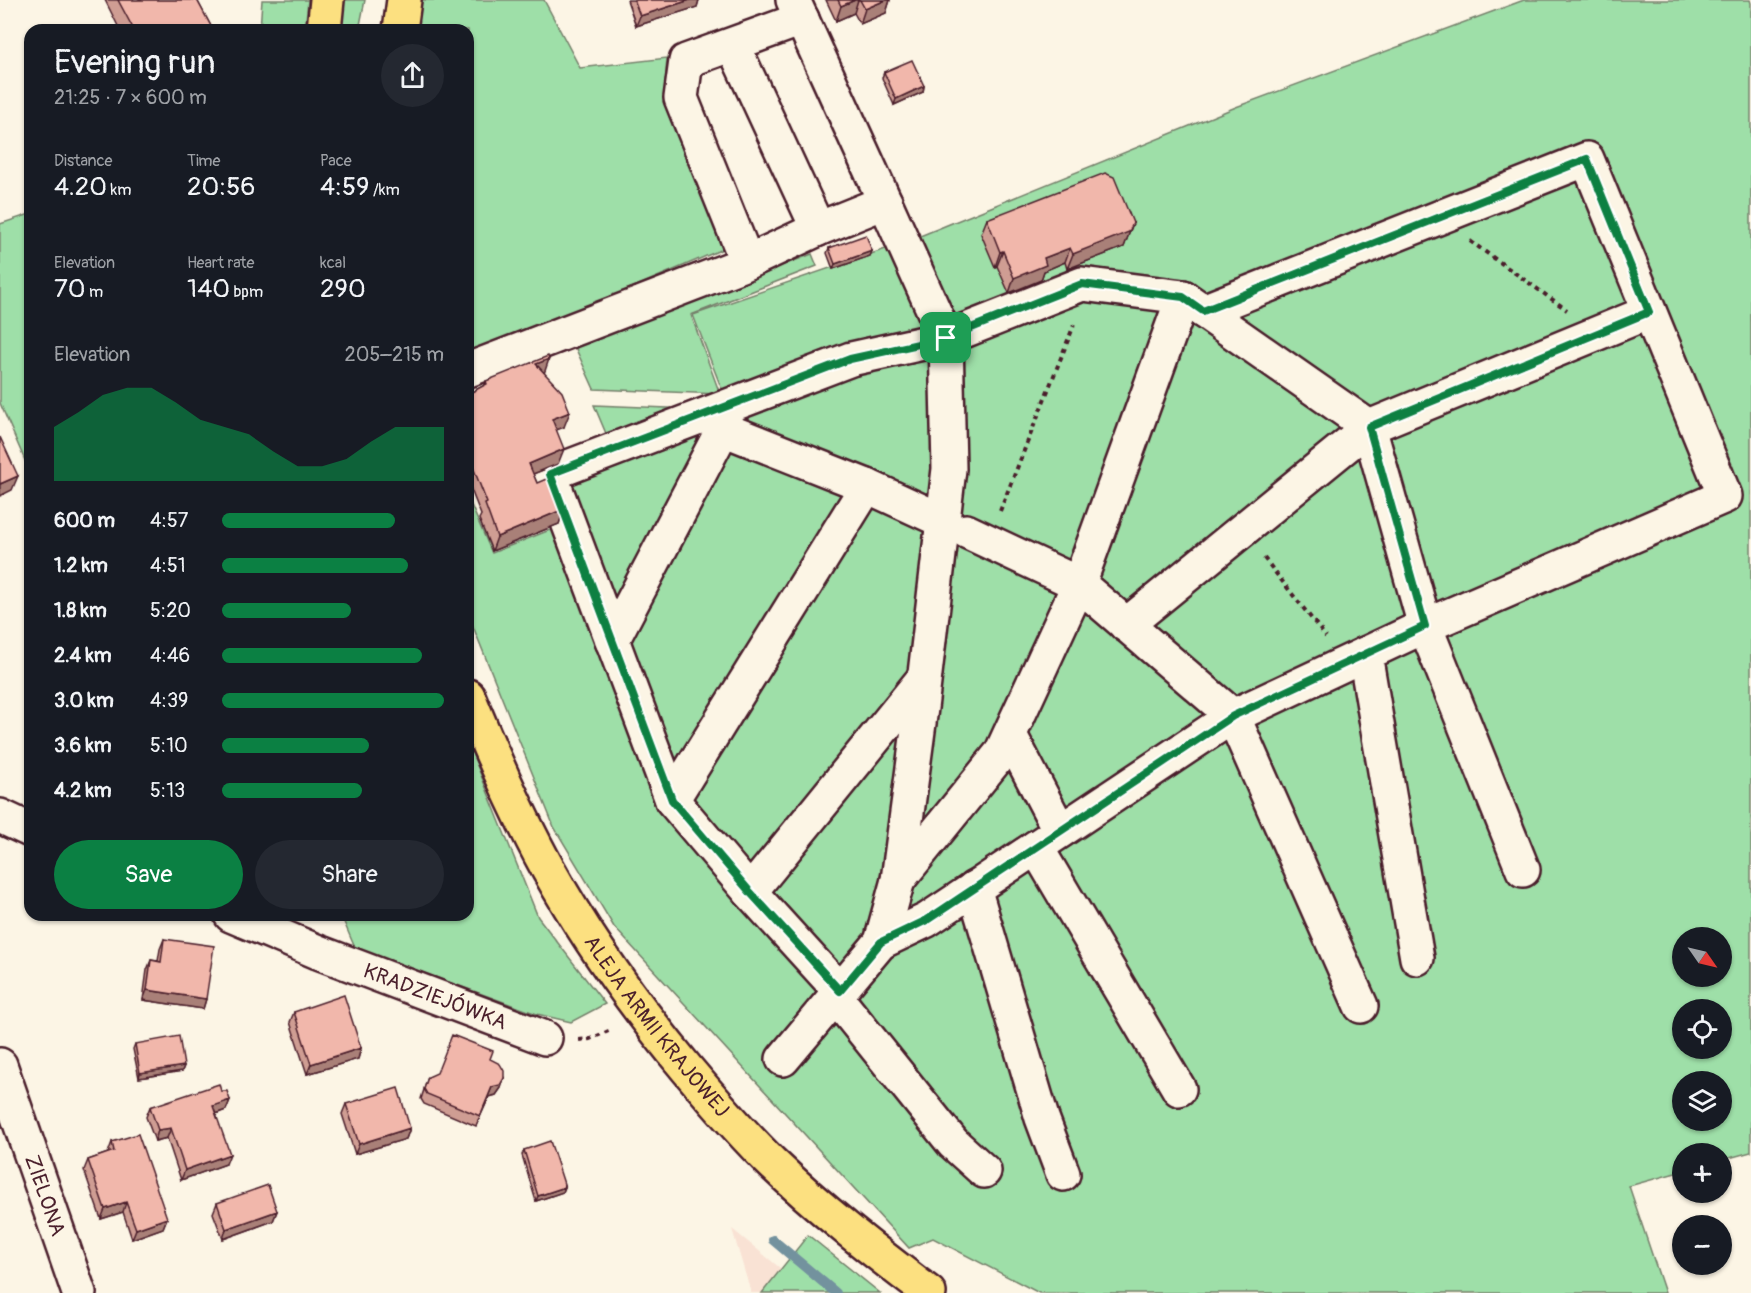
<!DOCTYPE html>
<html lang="en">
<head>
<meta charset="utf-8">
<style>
	body { margin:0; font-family:Pangolin,sans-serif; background:#242831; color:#f1f3f6; height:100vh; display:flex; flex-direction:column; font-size:22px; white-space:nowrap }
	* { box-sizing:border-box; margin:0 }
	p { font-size:20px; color:#9ea1a6 }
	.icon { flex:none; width:33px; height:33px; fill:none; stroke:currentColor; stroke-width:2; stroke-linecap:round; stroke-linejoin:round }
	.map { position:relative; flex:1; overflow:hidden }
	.side { position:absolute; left:24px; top:24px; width:450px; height:897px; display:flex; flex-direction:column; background:#171b24; border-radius:18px; box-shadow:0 2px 4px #0004 }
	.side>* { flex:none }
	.needle { width:39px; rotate:124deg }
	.tools { position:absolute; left:1672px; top:927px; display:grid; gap:12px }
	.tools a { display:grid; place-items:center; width:60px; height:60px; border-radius:50%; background:#171b24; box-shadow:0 2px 4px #0004; font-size:30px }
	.pin { position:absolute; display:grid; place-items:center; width:51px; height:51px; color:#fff; margin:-26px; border-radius:12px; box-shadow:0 3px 9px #0006 }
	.round { display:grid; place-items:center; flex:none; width:63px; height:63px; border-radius:32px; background:#242831 }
	.overview { display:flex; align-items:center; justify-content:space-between; height:102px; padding:0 30px }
	h1 { font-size:33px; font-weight:600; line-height:45px }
	.metrics { display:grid; grid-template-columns:repeat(3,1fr); gap:9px; height:102px; padding:6px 30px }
	.metrics div { display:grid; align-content:center }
	.metrics b { font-size:26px; font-weight:600 }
	.metrics small { font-size:16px; font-weight:400 }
	.metrics p { font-size:16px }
	.chart { height:168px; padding:12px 30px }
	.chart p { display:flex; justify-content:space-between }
	.chart svg { width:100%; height:108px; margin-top:6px; fill:#0b8043; opacity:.7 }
	.action { display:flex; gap:12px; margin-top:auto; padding:12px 30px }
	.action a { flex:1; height:69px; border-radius:36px; background:#0b8043; color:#fff; font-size:24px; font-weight:600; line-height:69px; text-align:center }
	.action a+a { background:#242831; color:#f1f3f6 }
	ul { padding:0 30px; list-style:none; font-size:20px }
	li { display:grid; grid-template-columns:96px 72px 1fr; align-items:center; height:45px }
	li i { height:15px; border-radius:8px; background:#0b8043 }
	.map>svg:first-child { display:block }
</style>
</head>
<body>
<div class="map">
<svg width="1751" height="1293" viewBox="0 0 1751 1293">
	<rect width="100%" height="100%" fill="#fcf5e5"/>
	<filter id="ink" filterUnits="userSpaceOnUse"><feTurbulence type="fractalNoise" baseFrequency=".0167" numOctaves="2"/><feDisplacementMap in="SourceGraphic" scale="12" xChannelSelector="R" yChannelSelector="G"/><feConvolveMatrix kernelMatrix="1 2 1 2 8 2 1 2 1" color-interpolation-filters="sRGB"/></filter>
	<g filter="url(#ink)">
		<!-- built -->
		<path fill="#f9e2d4" d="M 732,1229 L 811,1293 L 751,1293 Z"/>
		<!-- green -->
		<path fill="#9edfa8" stroke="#747f6a" stroke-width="1.5" fill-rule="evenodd" d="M 262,0 L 308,0 L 305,30 L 260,30 Z
			M 340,0 L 365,0 L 359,30 L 337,30 Z
			M 422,0 L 544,0 L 580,68 L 667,58 L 664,97 L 732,245 L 468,358 L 468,30 L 415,30 Z
			M 1524,0 L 1750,0 L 1751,3 L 1751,1152 L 1722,1160 L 1722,1154 L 1683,1154 L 1683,1171 L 1629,1186 L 1665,1293 L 1039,1293 L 933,1238 L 909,1248 L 614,927 L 554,827 L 468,614 L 468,498 L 492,553 L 575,520 L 565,493 L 573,480 L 724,395 L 693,315 L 696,314 L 903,243 L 1236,107 ZM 1683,938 L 1722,938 L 1722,976 L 1683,976 ZM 1683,1010 L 1722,1010 L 1722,1048 L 1683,1048 ZM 1683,1082 L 1722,1082 L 1722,1120 L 1683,1120 Z
			M 30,214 L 30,472 L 0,403 L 0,224 Z
			M 812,254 L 817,266 L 691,315 L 720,394 L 594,389 L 576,349 L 580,343 Z
			M 594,405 L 693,409 L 610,443 Z
			M 468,743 L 538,917 L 605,1004 L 571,1022 L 537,1014 L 355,948 L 341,915 L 468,915 Z
			M 808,1235 L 880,1293 L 762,1293 Z"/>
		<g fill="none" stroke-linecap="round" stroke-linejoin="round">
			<!-- stream -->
			<path stroke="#73929e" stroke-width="10" d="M 773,1240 L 836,1293"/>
			<defs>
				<g id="minor">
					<path d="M 733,45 L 818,229"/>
					<path d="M 747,262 L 681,98 L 686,61 L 802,19"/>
					<path d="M 468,370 L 741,265 L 818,229 L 885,202 L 793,0"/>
					<path d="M 717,411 L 723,429 L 867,486 L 943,521"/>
					<path d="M 966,531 L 1079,584 L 1233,716 L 1361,1006"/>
					<path d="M 1126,625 L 1369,427 L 1649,312"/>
					<path d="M 612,641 L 723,429"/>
					<path d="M 1365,654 L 1417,958"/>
					<path d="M 1010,735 L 1060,831"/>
					<path d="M 672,800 L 867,486"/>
					<path d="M 0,816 L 30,830"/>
					<path d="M 1036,847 L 1179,1089"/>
					<path d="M 898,880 L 1001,753 L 1079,584 L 1183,297"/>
					<path d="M 974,888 L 1042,1118 L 1063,1174"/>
					<path d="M 750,892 L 924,678"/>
					<path id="s1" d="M 231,915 L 318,952 L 545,1038"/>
					<path d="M 881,942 L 927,920 L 1233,716 L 1425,626 L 1725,496 L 1587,159 L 1203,311"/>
					<path d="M 840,991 L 750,892 L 672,800 L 550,474 L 851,359 L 946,338 L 1082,284 L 1183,297 L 1369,427 L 1425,626 L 1523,870"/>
					<path d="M 835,996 L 953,1143 L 984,1171"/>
					<path d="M 783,1059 L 881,942 L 898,880 L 921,708 L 949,469 L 946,338 L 885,202"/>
					<path id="s2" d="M 0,1065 L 79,1293"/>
				</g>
				<g id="major">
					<path d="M 324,30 L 327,0"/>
					<path d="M 400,30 L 404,0"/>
					<path id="s3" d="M 468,696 C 492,755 517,813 548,869 C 588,941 634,1005 687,1069 C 714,1101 742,1134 772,1163 C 821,1210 875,1252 929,1293"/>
				</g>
			</defs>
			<!-- minor casing -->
			<use href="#minor" stroke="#4a1f2b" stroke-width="38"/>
			<!-- major casing -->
			<use href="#major" stroke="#4a1f2b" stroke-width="38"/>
			<!-- path -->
			<path stroke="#4a1f2b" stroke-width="4" stroke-dasharray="4.5 4.5" stroke-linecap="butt" d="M 1470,241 L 1567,310
				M 1000,511 L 1074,325
				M 1264,558 L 1326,637
				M 579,1040 L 590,1039 L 611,1030"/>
			<!-- minor -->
			<use href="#minor" stroke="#fcf5e5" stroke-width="33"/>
			<!-- major -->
			<use href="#major" stroke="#fce080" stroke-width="33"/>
		</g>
		<!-- wall -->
		<path fill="#cf9d93" stroke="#4a1f2b" stroke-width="1.5" d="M 105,0 L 197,0 L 213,30 L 120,30 Z
			M 627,0 L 699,0 L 697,7 L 636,26 Z
			M 826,0 L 890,0 L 886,13 L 860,24 L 854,13 L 836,21 Z
			M 884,72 L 924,86 L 923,92 L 894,105 L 882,78 Z
			M 987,219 L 1133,223 L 1124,247 L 1067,269 L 1065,262 L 1044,271 L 1041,280 L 1009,293 L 997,266 L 995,267 L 981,234 Z
			M 829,248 L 872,251 L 870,256 L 833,269 L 827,253 Z
			M 544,373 L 564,427 L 556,430 L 558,464 L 533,474 L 537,483 L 564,509 L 559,524 L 492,551 L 479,519 L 481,515 L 468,482 L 468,394 L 485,385 L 486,381 Z
			M 164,939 L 206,999 L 203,1009 L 143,1000 L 147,970 L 151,960 L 158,961 L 160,949 Z
			M 294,1012 L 361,1048 L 358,1059 L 307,1074 L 290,1022 Z
			M 135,1044 L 184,1066 L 182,1071 L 139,1078 L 133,1049 Z
			M 490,1060 L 504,1078 L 501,1088 L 496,1095 L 489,1097 L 476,1126 L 424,1104 L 421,1099 L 428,1077 Z
			M 221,1091 L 230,1100 L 226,1110 L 216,1114 L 226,1164 L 181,1180 L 167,1138 L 155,1141 L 146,1117 L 150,1107 Z
			M 346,1104 L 410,1128 L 406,1139 L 355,1154 L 342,1114 Z
			M 112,1142 L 167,1218 L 163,1228 L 132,1239 L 123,1212 L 101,1219 L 84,1170 L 88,1160 L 108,1153 Z
			M 524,1150 L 565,1187 L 563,1192 L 536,1201 L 522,1155 Z
			M 217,1203 L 277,1211 L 273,1221 L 223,1239 L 213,1213 Z"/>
		<!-- shaded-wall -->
		<path fill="#a98078" stroke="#4a1f2b" stroke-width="1.5" d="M 690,0 L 699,0 L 697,7 L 636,26 L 640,16 Z
			M 855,0 L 858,0 L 854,13 L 836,21 L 841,6 Z
			M 886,0 L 890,0 L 886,13 L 860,24 L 865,9 Z
			M 924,86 L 923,92 L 894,105 L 896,99 Z
			M 1133,223 L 1124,247 L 1067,269 L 1073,254 Z
			M 1070,248 L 1065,262 L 1044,271 L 1041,280 L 1009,293 L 1014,278 L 1044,258 Z
			M 872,251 L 870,256 L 833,269 L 835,264 Z
			M 1003,251 L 997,266 L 995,267 L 1000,252 Z
			M 549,359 L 544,374 L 536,364 Z
			M 570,412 L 564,427 L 546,434 L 552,419 Z
			M 564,449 L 558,464 L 523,478 L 529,464 Z
			M 18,476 L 12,490 L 0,496 L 0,484 Z
			M 564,509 L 559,524 L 492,551 L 497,537 Z
			M 147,990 L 206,999 L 203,1009 L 143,1000 Z
			M 361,1048 L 358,1059 L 307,1074 L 311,1064 Z
			M 184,1066 L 182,1071 L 139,1078 L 140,1073 Z
			M 504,1078 L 501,1088 L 496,1095 L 489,1097 L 476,1126 L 492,1087 Z
			M 230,1100 L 226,1110 L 209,1116 L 213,1106 Z
			M 171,1128 L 167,1138 L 155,1141 L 158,1130 Z
			M 410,1128 L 406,1139 L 355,1154 L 359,1144 Z
			M 230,1154 L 226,1164 L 181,1180 L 185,1170 Z
			M 565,1187 L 563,1192 L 536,1201 L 538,1196 Z
			M 126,1202 L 123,1212 L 101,1219 L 105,1209 Z
			M 277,1211 L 273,1221 L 223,1239 L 226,1229 Z
			M 167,1218 L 163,1228 L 132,1239 L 136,1229 Z"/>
		<!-- building -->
		<path fill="#f1b7ab" stroke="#4a1f2b" stroke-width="1.5" d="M 118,0 L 197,0 L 213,30 L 134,30 Z
			M 634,0 L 690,0 L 640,16 Z
			M 838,0 L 855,0 L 841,6 Z
			M 860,0 L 886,0 L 865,9 Z
			M 912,60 L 924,86 L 896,99 L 884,72 Z
			M 1105,173 L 1114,177 L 1133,223 L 1129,232 L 1073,254 L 1070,248 L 1044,258 L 1046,265 L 1014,278 L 1003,251 L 1000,252 L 987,219 Z
			M 866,235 L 872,251 L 835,264 L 829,248 Z
			M 548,356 L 549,359 L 536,364 L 562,392 L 570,412 L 552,419 L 564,449 L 529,464 L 537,483 L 551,477 L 564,509 L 497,537 L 485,504 L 487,503 L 468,454 L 468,394 L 487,384 L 486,381 Z
			M 0,437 L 18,476 L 0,484 Z
			M 164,939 L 214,946 L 206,999 L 147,990 L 151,960 L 161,962 Z
			M 344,995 L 361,1048 L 311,1064 L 294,1012 Z
			M 452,1035 L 493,1051 L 490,1059 L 500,1064 L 504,1071 L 504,1078 L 500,1085 L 492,1087 L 480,1116 L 427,1094 L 424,1089 L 428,1077 L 437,1073 Z
			M 179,1036 L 184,1066 L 140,1073 L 135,1044 Z
			M 219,1084 L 221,1091 L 227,1091 L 230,1100 L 213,1106 L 230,1154 L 185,1170 L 171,1128 L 158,1130 L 150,1107 Z
			M 398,1088 L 410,1128 L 359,1144 L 346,1104 Z
			M 138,1134 L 167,1218 L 136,1229 L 126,1202 L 105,1209 L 88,1160 L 114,1151 L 112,1142 Z
			M 550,1141 L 565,1187 L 538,1196 L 524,1150 Z
			M 268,1185 L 277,1211 L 226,1229 L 217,1203 Z"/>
	</g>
	<g fill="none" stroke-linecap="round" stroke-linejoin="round" filter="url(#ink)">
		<defs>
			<path id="route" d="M 1587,159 L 1649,312 L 1369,427 L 1425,626 L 1233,716 L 927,920 L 881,942 L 840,991 L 750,892 L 672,800 L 550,474 L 850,359 L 946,338 L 1082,284 L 1183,297 L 1203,311 Z"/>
		</defs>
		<!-- route casing -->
		<use href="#route" stroke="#fff" stroke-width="12"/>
		<!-- route -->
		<use href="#route" stroke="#0b8043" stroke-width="8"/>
	</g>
	<g text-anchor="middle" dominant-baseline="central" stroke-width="4.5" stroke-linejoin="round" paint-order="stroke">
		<!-- street labels -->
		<g font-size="21" fill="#4a1f2b" stroke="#fcf5e5">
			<text stroke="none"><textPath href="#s1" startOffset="220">KRADZIEJÓWKA</textPath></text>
			<text stroke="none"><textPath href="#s3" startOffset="382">ALEJA ARMII KRAJOWEJ</textPath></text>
			<text stroke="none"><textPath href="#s2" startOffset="138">ZIELONA</textPath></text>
		</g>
	</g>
</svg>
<div class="tools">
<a><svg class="needle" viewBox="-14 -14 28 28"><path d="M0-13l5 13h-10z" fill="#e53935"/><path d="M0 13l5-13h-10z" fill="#9ea1a6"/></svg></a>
<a><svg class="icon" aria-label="locate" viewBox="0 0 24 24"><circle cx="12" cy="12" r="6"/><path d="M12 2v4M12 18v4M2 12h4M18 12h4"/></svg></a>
<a><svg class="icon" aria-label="layers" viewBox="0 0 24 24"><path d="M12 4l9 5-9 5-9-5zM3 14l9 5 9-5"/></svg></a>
<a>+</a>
<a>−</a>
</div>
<div class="pin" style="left:946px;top:338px;background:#1e9e55"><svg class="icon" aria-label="arrive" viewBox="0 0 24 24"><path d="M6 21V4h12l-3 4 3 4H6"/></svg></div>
<section class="side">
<div class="overview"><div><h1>Evening run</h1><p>21:25 · 7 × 600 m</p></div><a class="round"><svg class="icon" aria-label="share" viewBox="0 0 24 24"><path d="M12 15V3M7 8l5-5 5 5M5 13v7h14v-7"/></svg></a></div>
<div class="metrics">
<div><p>Distance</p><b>4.20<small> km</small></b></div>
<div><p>Time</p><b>20:56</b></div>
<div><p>Pace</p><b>4:59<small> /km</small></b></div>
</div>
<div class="metrics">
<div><p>Elevation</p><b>70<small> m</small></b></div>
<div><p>Heart rate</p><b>140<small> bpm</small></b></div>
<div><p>kcal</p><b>290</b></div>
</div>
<div class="chart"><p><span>Elevation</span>205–215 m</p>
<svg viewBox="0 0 160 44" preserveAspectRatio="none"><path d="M0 44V22L10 16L20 9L30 6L40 6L50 12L60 19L70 22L80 25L90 32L100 38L110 38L120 35L130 28L140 22L150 22L160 22V44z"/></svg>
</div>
<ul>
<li><b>600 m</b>4:57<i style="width:78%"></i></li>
<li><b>1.2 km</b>4:51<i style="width:84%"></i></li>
<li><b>1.8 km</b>5:20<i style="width:58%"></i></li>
<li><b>2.4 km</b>4:46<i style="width:90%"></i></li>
<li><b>3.0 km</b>4:39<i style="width:100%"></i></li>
<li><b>3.6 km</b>5:10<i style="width:66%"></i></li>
<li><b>4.2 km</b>5:13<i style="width:63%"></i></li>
</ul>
<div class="action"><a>Save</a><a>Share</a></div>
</section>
</div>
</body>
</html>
